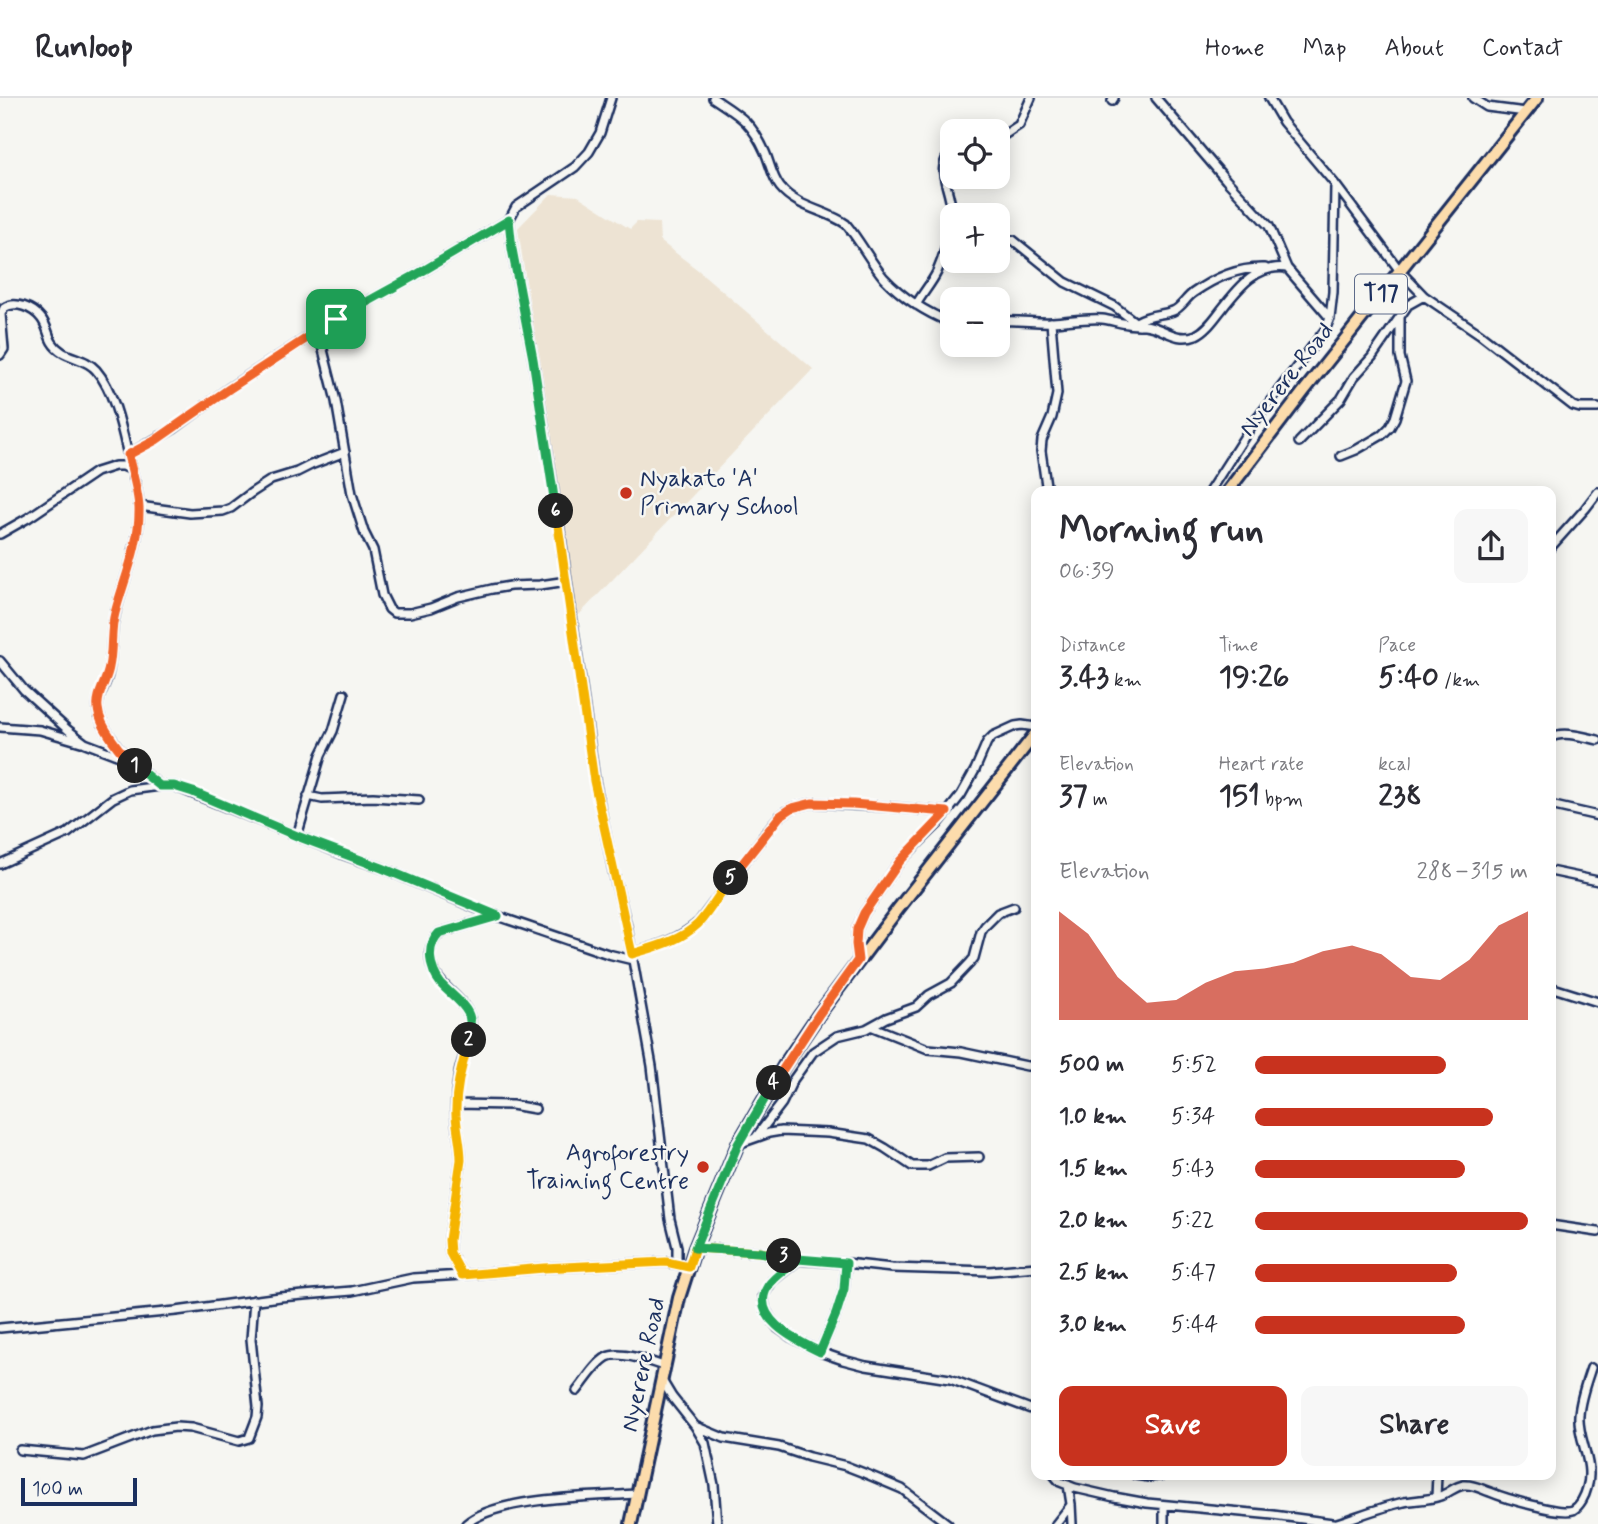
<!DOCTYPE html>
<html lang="en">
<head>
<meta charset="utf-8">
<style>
	body { margin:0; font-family:Mynerve,sans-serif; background:#f7f7f7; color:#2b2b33; height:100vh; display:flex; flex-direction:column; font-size:26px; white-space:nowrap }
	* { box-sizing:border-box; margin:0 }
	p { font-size:23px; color:#7c7c81 }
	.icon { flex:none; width:38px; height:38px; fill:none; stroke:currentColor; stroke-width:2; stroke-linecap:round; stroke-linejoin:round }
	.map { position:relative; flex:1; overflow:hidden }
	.side { position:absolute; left:1031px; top:388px; width:525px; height:994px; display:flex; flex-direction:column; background:#fff; border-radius:14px; box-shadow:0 4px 18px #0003 }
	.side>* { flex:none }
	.controls { position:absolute; left:940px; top:21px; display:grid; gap:14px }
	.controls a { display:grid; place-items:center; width:70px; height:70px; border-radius:14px; background:#fff; box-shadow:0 4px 18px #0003; font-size:35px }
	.scale { position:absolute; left:21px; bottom:18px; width:116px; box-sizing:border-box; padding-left:7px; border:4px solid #1b2f5e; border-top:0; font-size:19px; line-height:24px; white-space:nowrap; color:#1b2f5e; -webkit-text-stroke:5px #f6f6f2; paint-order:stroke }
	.pin { position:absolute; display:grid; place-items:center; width:60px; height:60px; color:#fff; margin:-30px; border-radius:14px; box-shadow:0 4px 10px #0006 }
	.km { position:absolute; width:35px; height:35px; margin:-18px; border-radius:50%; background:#222; color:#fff; font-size:19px; line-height:35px; text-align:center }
	.round { display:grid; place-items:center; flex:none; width:74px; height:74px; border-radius:14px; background:#f7f7f7 }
	.head { display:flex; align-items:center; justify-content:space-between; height:119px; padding:0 28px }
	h1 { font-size:38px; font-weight:700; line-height:52px }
	.figures { display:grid; grid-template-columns:repeat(3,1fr); gap:10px; height:119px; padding:7px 28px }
	.figures div { display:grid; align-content:center }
	.figures b { font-size:30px; font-weight:700 }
	.figures small { font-size:19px; font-weight:400 }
	.figures p { font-size:19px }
	.chart { height:196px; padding:14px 28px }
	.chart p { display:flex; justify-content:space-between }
	.chart svg { width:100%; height:126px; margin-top:7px; fill:#c8321e; opacity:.7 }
	.cta { display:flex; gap:14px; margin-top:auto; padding:14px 28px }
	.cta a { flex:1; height:80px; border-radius:14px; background:#c8321e; color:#fff; font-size:28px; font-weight:700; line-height:80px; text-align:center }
	.cta a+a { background:#f7f7f7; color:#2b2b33 }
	ul { padding:0 28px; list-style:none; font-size:23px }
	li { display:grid; grid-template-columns:112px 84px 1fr; align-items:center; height:52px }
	li i { height:18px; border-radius:9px; background:#c8321e }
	header { display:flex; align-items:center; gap:42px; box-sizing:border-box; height:98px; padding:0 35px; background:#fff; border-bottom:2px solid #e1e1e2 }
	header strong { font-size:33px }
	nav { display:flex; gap:38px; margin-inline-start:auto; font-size:24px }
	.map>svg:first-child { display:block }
</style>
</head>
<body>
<header>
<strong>Runloop</strong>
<nav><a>Home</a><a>Map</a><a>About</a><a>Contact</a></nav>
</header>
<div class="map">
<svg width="1598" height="1426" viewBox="0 0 1598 1426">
	<rect width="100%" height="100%" fill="#f6f6f2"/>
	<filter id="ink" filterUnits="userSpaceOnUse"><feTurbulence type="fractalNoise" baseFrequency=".0143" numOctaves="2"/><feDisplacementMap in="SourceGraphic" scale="14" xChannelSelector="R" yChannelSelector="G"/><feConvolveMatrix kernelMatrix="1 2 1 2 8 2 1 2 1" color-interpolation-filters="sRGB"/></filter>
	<g filter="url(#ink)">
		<!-- built -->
		<path fill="#ede3d3" d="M 551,96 L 578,98 L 630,131 L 637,124 L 659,125 L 660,143 L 698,172 L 813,271 L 576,520 L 518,130 Z"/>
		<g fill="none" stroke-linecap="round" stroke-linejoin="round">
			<defs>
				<path id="street" d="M 611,0 L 600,35 L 589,54 L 575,69 L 516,109 L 509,122 L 512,151 L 533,261 L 560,433 L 595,683 L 613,772 L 627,829 L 652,968 L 670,1121 L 677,1149 L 677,1165
					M 713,0 C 740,18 751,23 765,54 C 770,65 772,79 780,89 C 797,110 826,112 846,126 C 860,143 870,163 884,180 C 903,200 927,215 952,225
					M 1156,0 L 1226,82 L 1269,128 L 1287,170
					M 1269,0 L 1283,24 L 1335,86 L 1400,173 L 1424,198 L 1480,236 L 1573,308 L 1580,310 L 1598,310
					M 1473,0 L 1487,9 L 1526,14
					M 1112,3 L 1114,0
					M 998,41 L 1019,27 L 1031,0
					M 1013,142 L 1065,184 L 1114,208 L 1139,227
					M 916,207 C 922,196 931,186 937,174 C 944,158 953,128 951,110 C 950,89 934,70 952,53
					M 1136,224 C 1151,215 1159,218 1173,213 C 1181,210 1186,200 1193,195 C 1214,180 1240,169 1265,170
					M 998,225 L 1004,223 C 1021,222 1037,225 1053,224 C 1069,223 1085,220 1102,221 C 1111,222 1119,225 1128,226 C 1133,227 1139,227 1144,227 C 1162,228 1175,245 1196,237 C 1207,232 1215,220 1222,211 C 1239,189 1257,166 1287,170 L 1330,220
					M 318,232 L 336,303 L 352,396 L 364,434 L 373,452 L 382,497 L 389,511 L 394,515 L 410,515 L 431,510 L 458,499 L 492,491 L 510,488 L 540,487 L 567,483
					M 0,257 L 4,251 L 1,216 L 4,210 C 15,202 33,210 41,220 C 47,227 48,237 52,244 C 62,261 84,258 96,272 C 116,295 123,337 130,366 C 134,380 138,394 139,408 C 141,446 123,482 115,517 C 110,536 113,556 108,576 C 106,588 96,598 98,611 C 100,629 117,647 127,661
					M 1299,344 L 1341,301 L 1354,279 L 1372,259 L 1408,207 L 1424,198
					M 128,357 L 175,330 L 228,291 L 336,221 L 416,177 L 509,122
					M 1341,358 L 1356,352 L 1382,337 L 1390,329 L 1395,320 L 1406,283 L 1400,258 L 1400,219
					M 1047,394 L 1041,353 L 1042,342 L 1052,319 L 1057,296 L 1051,224
					M 1209,394 L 1252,327 L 1325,232 L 1330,220 L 1333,194 L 1335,87
					M 139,408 L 190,415 L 223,413 L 231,410 L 251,395 L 271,382 L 297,374 L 311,367 L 345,354
					M 0,436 L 28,420 L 96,374 L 115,368 L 123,368 L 132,372
					M 1550,450 L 1585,411 L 1598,394
					M 0,563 L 24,592 L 68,632 L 85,645 L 127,661 L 160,688
					M 0,629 L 40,632 L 81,644
					M 1550,640 C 1563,632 1584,639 1598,642
					M 308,698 L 322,701 L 373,699 L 419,702
					M 1550,707 L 1598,718
					M 297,738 L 321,657 L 333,633 L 344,596
					M 0,766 L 68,735 L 113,700 L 130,692 L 160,688 L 174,688 L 342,756 L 382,770 L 483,813 L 608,856 L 633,862
					M 1550,773 L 1598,783
					M 632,856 C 658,848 678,842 699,824 L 772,727 L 780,718 L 792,710 L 812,705 L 890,709 L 947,714
					M 858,862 L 856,846 L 857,831 L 864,815 L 900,763 L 938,726 L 961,697 L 975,672 L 987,644 L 993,638 L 1015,628 L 1022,627 L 1036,629
					M 1550,889 L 1598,904
					M 873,929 L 928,951 L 961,954 L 1027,968 L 1035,968 L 1036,975
					M 456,1006 L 512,1007 L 535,1011
					M 756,1039 L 782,1005 L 793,982 L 813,954 L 837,938 L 866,931 L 886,920 L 916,909 L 929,897 L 951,885 L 970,865 L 974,860 L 981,834 L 985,828 L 998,815 L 1014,809
					M 738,1046 L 769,1035 L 781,1033 L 828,1035 L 869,1041 L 885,1050 L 912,1068 L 928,1068 L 945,1060 L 979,1059
					M 1550,1127 L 1598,1134
					M 695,1150 L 759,1154 L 798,1162 L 846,1165 L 892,1170 L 990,1173 L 1036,1169
					M 798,1162 L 772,1183 L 763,1198 L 765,1211 L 770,1220 L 778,1230 L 791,1239 L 820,1254 L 843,1262 L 866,1268 L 950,1281 L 1036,1313
					M 462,1177 L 450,1155 L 449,1142 L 461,1062 C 461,1051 459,1041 457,1030 C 454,1013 456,993 459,976 C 462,957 476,937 469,917 C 459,893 429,886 430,854 C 431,847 434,841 439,835 L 497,818
					M 0,1230 L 176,1213 L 280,1199 L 352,1193 L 413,1180 L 462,1177 L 544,1170 L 666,1164 L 681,1167
					M 820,1254 L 836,1216 L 844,1191 L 846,1165
					M 663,1284 L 672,1299 L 695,1328 L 705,1345 L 714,1387 L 717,1426
					M 577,1293 C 586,1282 595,1266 607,1259 C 620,1252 652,1264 666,1269
					M 695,1328 L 724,1340 L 779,1349 L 809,1359 L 846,1368 L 864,1375 L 902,1391 L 948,1426
					M 20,1352 L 84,1358 L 152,1332 L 176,1329 L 191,1330 L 239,1343 L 249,1340 L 257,1319 L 258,1309 L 251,1241 L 254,1202
					M 1054,1377 L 1060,1384 L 1075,1390 L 1114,1399 L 1147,1405 L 1273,1417 L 1340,1426
					M 1135,1377 L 1149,1379 L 1164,1377
					M 1068,1387 L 1071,1406 L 1072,1426
					M 1436,1399 L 1437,1377
					M 1337,1425 C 1359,1418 1381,1409 1404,1404 C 1415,1402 1430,1402 1440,1398 C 1449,1395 1455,1388 1464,1387 C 1474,1386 1481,1391 1490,1394 C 1504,1400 1561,1417 1573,1412 C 1580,1408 1585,1398 1587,1390 C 1595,1365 1577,1341 1579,1317 C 1580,1301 1586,1285 1591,1270
					M 466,1426 C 499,1398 593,1399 637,1396
					M 1056,1426 L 1071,1407
					M 1164,1426 L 1164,1408"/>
				<path id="primary" d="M 1227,394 L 1304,293 L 1537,0
					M 631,1426 L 679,1200 L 695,1150 L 738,1046 L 785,966 L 819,916 L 898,811 L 1036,635"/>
			</defs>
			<!-- street casing -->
			<use href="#street" stroke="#1b2f5e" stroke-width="12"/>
			<!-- primary casing -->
			<use href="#primary" stroke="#1b2f5e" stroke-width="16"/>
			<!-- street -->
			<use href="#street" stroke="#f6f6f2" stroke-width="7"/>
			<!-- primary -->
			<use href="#primary" stroke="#fcdcac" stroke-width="10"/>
		</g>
	</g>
	<g fill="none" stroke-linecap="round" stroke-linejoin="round" filter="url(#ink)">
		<defs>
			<path id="split-1" d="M 135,668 C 122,657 99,628 98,610 C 96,596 107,583 109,569 C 113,551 110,533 115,515 C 124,481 140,447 139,410 C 138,392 132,374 128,357 L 156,342 L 229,291 L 336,221"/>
			<path id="split-2" d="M 135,668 L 160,688 L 174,688 L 193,694 L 297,738 L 382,770 L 498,818 L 439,835 C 425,849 430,872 441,886 C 450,896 462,903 468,915 C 472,923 470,933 469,942"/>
			<path id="split-3" d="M 469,942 C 462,968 455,990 456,1018 C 457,1033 461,1047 461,1062 L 449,1142 L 450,1155 L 462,1177 L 544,1170 L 666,1164 L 689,1169 L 695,1150 L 759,1154 L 784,1158"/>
			<path id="split-4" d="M 774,985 L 738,1046 L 695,1150 L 759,1154 L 798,1161 C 789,1170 775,1177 768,1188 C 748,1220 798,1243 820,1254 L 836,1216 L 844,1191 L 846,1165 L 798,1161 L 784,1158"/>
			<path id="split-5" d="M 731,780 L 780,718 L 792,710 L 812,705 L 853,706 L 947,714 L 900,763 L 864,815 L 857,831 L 856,846 L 858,862 L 819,916 L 774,985"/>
			<path id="split-6" d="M 556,413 L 594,683 L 632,856 C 655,849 680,843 698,826 C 710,813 720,795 731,780"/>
			<path id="split-7" d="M 336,221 L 416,177 L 509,122 L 512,151 L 533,261 L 556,413"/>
		</defs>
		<!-- split-1 casing -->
		<use href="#split-1" stroke="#fff" stroke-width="14"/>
		<!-- split-2 casing -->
		<use href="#split-2" stroke="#fff" stroke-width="14"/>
		<!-- split-3 casing -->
		<use href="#split-3" stroke="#fff" stroke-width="14"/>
		<!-- split-4 casing -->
		<use href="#split-4" stroke="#fff" stroke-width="14"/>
		<!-- split-5 casing -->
		<use href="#split-5" stroke="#fff" stroke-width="14"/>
		<!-- split-6 casing -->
		<use href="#split-6" stroke="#fff" stroke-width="14"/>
		<!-- split-7 casing -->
		<use href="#split-7" stroke="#fff" stroke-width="14"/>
		<!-- split-1 -->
		<use href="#split-1" stroke="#f0652b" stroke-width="9"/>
		<!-- split-2 -->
		<use href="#split-2" stroke="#22a559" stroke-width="9"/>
		<!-- split-3 -->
		<use href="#split-3" stroke="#f5b400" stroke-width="9"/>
		<!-- split-4 -->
		<use href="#split-4" stroke="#22a559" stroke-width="9"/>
		<!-- split-5 -->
		<use href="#split-5" stroke="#f0652b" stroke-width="9"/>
		<!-- split-6 -->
		<use href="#split-6" stroke="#f5b400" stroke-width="9"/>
		<!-- split-7 -->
		<use href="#split-7" stroke="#22a559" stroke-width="9"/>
	</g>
	<!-- markers -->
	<g fill="#c8321e" stroke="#f6f6f2" stroke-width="2.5">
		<circle cx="626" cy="395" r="7"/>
		<circle cx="703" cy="1069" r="7"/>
	</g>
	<g text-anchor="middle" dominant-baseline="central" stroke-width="5" stroke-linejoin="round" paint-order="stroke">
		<!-- shield labels -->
		<rect fill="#f6f6f2" stroke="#5d6b8a" stroke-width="2" x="1355" y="176.5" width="52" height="39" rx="5"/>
		<g font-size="23" font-weight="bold" fill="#1b2f5e">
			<text x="1381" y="196">T17</text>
		</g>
		<!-- street labels -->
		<g font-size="24" fill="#1b2f5e" stroke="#f6f6f2">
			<text transform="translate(1287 282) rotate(-52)">Nyerere Road</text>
			<text transform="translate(644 1267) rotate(-78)">Nyerere Road</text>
		</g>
		<!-- poi labels -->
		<g font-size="24" fill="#1b2f5e" stroke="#f6f6f2" text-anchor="start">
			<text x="640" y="381">Nyakato 'A'<tspan x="640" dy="28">Primary School</tspan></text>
			<text x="689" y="1055" text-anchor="end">Agroforestry<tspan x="689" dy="28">Training Centre</tspan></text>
		</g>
	</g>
</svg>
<div class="controls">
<a><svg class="icon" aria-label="locate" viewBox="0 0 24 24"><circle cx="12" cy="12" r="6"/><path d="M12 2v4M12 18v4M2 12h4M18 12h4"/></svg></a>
<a>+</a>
<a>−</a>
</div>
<div class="scale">100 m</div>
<div class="pin" style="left:336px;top:221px;background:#1e9e55"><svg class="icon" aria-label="arrive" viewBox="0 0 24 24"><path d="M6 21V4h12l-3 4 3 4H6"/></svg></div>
<b class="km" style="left:135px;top:668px">1</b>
<b class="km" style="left:469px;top:942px">2</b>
<b class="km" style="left:784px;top:1158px">3</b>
<b class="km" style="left:774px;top:985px">4</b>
<b class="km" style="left:731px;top:780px">5</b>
<b class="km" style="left:556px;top:413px">6</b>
<section class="side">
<div class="head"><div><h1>Morning run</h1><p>06:39</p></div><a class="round"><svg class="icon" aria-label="share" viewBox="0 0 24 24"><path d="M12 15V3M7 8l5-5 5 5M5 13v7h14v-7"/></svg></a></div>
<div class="figures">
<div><p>Distance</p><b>3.43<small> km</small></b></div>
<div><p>Time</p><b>19:26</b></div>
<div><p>Pace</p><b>5:40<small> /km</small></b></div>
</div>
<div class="figures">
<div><p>Elevation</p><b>37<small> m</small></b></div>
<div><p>Heart rate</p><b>151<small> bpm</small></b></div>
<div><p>kcal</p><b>238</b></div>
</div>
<div class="chart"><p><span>Elevation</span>288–315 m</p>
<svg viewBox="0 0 160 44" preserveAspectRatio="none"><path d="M0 44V6L10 14L20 29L30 38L40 37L50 31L60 27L70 26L80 24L90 20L100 18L110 21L120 29L130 30L140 23L150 11L160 6V44z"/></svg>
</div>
<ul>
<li><b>500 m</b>5:52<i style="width:70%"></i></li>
<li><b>1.0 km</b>5:34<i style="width:87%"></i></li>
<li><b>1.5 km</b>5:43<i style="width:77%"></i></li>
<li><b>2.0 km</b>5:22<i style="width:100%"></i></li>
<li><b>2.5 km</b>5:47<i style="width:74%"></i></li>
<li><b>3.0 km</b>5:44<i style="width:77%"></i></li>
</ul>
<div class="cta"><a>Save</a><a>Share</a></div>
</section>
</div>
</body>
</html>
